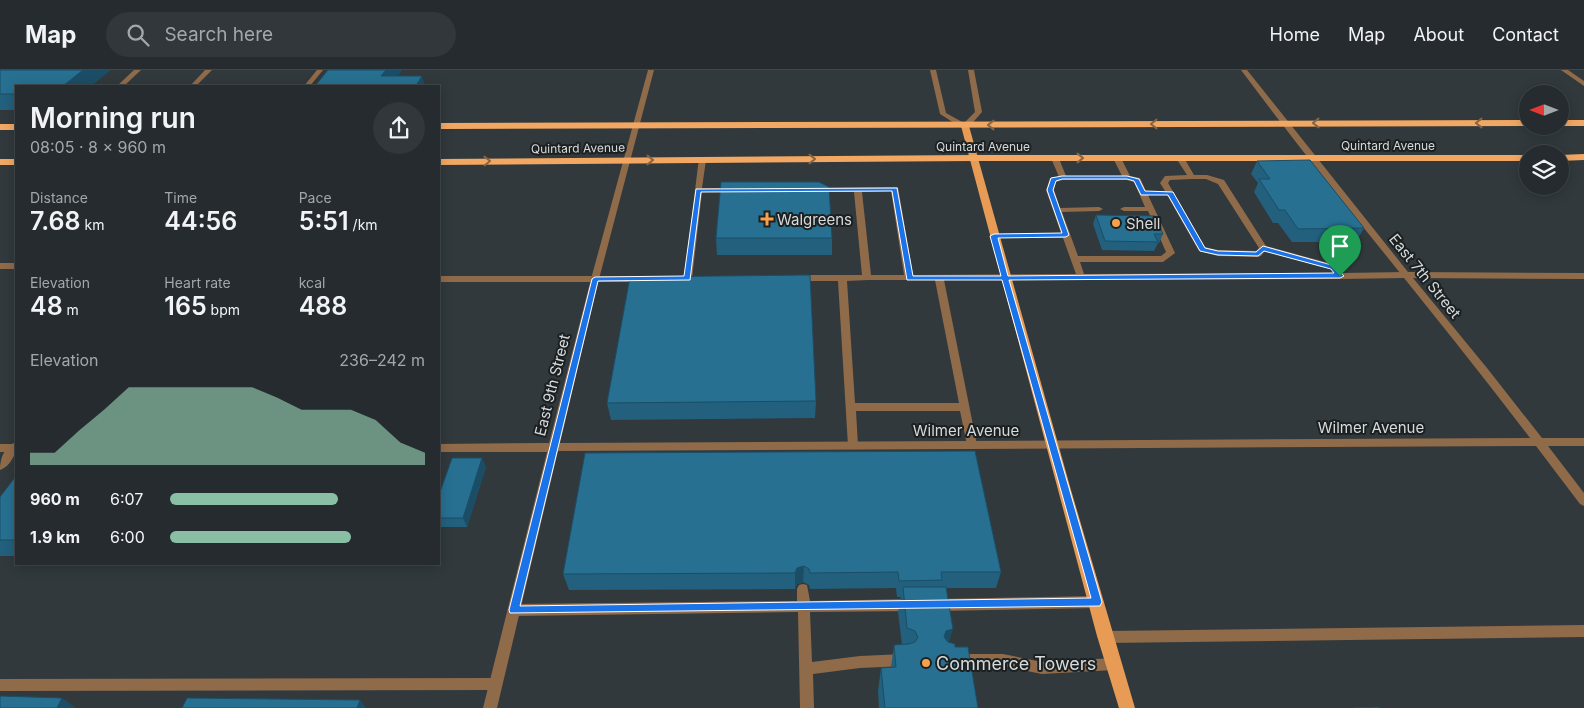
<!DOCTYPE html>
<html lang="en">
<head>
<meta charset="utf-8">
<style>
	body { margin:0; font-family:Inter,sans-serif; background:#31373a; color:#f1f3f6; height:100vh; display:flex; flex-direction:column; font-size:19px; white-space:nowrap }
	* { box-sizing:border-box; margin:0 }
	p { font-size:16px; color:#a3a7aa }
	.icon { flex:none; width:28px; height:28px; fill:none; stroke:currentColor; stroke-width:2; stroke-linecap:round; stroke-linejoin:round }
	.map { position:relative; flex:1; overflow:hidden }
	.side { position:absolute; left:15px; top:15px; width:425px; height:480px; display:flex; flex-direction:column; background:#252b2e; border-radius:0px; box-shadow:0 2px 12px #0003,0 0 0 1px #42474a }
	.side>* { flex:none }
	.needle { width:32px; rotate:270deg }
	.buttons { position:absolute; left:1519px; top:15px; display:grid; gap:10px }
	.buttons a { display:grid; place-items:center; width:50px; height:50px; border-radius:50%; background:#252b2e; box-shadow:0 2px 12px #0003,0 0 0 1px #42474a; font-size:25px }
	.pin { position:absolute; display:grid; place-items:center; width:42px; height:42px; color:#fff; margin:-51px -21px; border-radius:50% 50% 50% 0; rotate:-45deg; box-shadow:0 0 5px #0007 }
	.pin .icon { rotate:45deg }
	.round { display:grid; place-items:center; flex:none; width:52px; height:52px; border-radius:26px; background:#31373a }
	.headline { display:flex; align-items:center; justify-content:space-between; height:85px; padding:0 15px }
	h1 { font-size:28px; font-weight:600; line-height:38px }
	.metrics { display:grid; grid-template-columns:repeat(3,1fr); gap:8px; height:85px; padding:5px 15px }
	.metrics div { display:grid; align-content:center }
	.metrics b { font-size:25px; font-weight:600 }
	.metrics small { font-size:14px; font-weight:400 }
	.metrics p { font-size:14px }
	.chart { height:140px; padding:10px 15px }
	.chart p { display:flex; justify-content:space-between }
	.chart svg { width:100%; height:90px; margin-top:5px; fill:#8abfa5; opacity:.7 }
	ul { padding:0 15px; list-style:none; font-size:16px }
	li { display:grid; grid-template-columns:80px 60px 1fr; align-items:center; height:38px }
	li i { height:12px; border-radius:6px; background:#8abfa5 }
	header { display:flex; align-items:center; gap:30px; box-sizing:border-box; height:70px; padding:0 25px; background:#252b2e; border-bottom:1px solid #42474a }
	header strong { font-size:24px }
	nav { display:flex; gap:28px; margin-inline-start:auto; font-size:18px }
	.search { width:350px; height:45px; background:#31373a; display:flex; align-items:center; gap:12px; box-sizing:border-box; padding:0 18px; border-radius:28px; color:#a3a7aa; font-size:19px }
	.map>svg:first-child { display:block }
</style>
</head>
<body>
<header>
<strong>Map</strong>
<div class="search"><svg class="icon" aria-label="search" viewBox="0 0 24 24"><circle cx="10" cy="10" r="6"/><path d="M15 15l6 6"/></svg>Search here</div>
<nav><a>Home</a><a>Map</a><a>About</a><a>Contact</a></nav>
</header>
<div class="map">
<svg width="1584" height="638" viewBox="0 0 1584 638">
	<rect width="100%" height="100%" fill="#31393d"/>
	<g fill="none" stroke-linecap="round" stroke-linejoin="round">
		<!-- service -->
		<path fill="#906b4a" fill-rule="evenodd" d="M 134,0 L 141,0 L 124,16 L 117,16 Z
			M 205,0 L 212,0 L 196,16 L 190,16 Z
			M 1052,86 L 1058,86 L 1066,106 L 1122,106 L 1113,88 L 1114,86 L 1120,86 L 1130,106 L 1140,108 L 1146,121 L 1165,121 L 1160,113 L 1165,106 L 1187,105 L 1176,88 L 1177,86 L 1183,86 L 1194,105 L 1207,105 L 1224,110 L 1266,176 L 1336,195 L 1342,203 L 1406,202 L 1410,205 L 1406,208 L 1340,209 L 944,210 L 977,375 L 976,378 L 968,378 L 967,375 L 960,341 L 856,341 L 858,376 L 857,379 L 849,379 L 848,376 L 838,211 L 797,211 L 793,208 L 797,205 L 862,205 L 854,122 L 815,122 L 811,120 L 812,118 L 898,117 L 913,205 L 1076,204 L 1063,168 L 994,168 L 990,166 L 994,164 L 1061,163 L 1046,120 L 1050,108 L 1059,107 L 1051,88 ZM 1192,109 L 1206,109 L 1218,114 L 1259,178 L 1256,181 L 1218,180 L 1205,177 L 1168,113 L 1170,110 ZM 1063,110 L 1127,110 L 1134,112 L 1145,137 L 1124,137 L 1120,139 L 1124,141 L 1148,141 L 1166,182 L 1161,186 L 1078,186 L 1062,142 L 1099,141 L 1103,139 L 1099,137 L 1060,138 L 1054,120 L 1056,112 ZM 891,121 L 904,205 L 871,205 L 862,122 ZM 1148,125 L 1167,125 L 1199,181 L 1218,186 L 1258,187 L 1261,186 L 1265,181 L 1330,199 L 1333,203 L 1084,204 L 1080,192 L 1163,192 L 1175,183 ZM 868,210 L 935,210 L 959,333 L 855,333 L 847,211 Z
			M 699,88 L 702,88 L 706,90 L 702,118 L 733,118 L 737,120 L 733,122 L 702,122 L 692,209 L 688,212 L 684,209 Z
			M 0,193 L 16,193 L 16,199 L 0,199 Z
			M 439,206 L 643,206 L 647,209 L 643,212 L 439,212 Z
			M 803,514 L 807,515 L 810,531 L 913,529 L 917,531 L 919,535 L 917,539 L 913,541 L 810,542 L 812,592 L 860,586 L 904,584 L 909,586 L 911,590 L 909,594 L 904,596 L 860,598 L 813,604 L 814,638 L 800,638 L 798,542 L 514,546 L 510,544 L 508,540 L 510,536 L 514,534 L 797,531 L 797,519 L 799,515 Z
			M 1097,526 L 1101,528 L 1103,532 L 1101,536 L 1097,538 L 937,541 L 933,539 L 931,535 L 933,531 L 937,529 Z
			M 1584,555 L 1584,567 L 1105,573 L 1100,571 L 1099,567 L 1100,563 L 1105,561 Z
			M 958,584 L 1003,584 L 1042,592 L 1114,588 L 1119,590 L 1121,594 L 1119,598 L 1114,600 L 1042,604 L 1003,596 L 958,596 L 953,594 L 951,590 L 953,586 Z
			M 495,608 L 500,610 L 502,614 L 500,618 L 495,620 L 0,621 L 0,609 Z"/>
		<!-- minor -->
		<path fill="#906b4a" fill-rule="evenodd" d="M 648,0 L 654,0 L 599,209 L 560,373 L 1530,368 C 1436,244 1334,125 1241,0 L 1247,0 L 1408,202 L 1584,203 L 1584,209 L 1413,208 L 1487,298 L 1542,368 L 1584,368 L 1584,376 L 1548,376 L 1584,423 L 1584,436 L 1580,434 L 1536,376 L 558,381 L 497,638 L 483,638 L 547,382 L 439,382 L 439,374 L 549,373 L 591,209 Z
			M 1561,0 L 1568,0 L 1584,11 L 1584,16 Z
			M 0,374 L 16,374 L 16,382 L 0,382 Z"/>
		<!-- tertiary -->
		<path fill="#906b4a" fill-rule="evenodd" d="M 317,0 L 323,0 L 310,16 L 304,16 Z
			M 930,0 L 936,0 L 946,43 L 964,53 L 975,42 L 968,0 L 974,0 L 982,42 L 968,58 L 962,58 L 940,44 Z
			M 16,372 C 17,383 11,396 0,400 C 0,389 4,376 16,372 Z"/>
		<!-- primary -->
		<path fill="#e79b54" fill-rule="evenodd" d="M 965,53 L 969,56 L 1071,420 L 1135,638 L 1119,638 L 1097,566 L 961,56 Z"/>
		<!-- trunk -->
		<path fill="#f2a863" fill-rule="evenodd" d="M 1528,50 L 1528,56 L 439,59 L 439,53 Z
			M 1560,50 L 1584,50 L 1584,56 L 1560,56 Z
			M 0,54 L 16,54 L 16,60 L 0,60 Z
			M 1584,84 L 1584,90 L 1560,91 L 1560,85 Z
			M 974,85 L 1528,85 L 1528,91 L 974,91 L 439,95 L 439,89 Z
			M 0,89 L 16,89 L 16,95 L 0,95 Z"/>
	</g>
	<!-- wall -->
	<path fill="#22607d" d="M 0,0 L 110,0 L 91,16 L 16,16 L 16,40 L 0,40 Z
		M 1257,91 L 1364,158 L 1356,172 L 1292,172 L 1278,153 L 1273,153 L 1254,122 L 1258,113 L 1251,104 Z
		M 1096,145 L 1163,164 L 1159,173 L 1158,173 L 1154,181 L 1102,180 L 1093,154 Z
		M 716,168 L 832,168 L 832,185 L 717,185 Z
		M 816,331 L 815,348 L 611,350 L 607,333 Z
		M 975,381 L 1001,502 L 996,518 L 946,518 L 949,573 L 955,577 L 978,638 L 879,638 L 878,621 L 881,598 L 891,597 L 894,575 L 902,575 L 898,542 L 901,527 L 897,527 L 896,518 L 810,519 L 809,515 L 803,512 L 797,514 L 795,519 L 569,520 L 563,504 Z
		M 486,397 L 467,457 L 439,457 L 439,425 Z
		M 16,406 L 16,486 L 0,486 L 0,427 Z"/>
	<!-- shaded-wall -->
	<path fill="#1b4e66" d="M 83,0 L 110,0 L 91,16 L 63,16 Z
		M 386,0 L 402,0 L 391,16 L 381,6 Z
		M 422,6 L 425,16 L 416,16 Z
		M 482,388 L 486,397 L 467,457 L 463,448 Z
		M 804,496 L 803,512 L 797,514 L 795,519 L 795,503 L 797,498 Z
		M 953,559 L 946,582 L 944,567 L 946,561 Z
		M 62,628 L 76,638 L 57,638 Z
		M 360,630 L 366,638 L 357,638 Z"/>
	<!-- building -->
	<path fill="#277091" stroke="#1b4e66" d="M 0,0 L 83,0 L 63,16 L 16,16 L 16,24 L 0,24 Z
		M 328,0 L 386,0 L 381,6 L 422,6 L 416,16 L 315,16 Z
		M 1310,90 L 1364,158 L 1298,159 L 1285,140 L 1279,140 L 1259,109 L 1270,109 L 1257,91 Z
		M 721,112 L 819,112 L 829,117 L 832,168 L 716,168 Z
		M 1096,145 L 1155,146 L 1163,164 L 1154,164 L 1158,172 L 1105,171 Z
		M 810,205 L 816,331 L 607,333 L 630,207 Z
		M 975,381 L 1001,502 L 941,502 L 942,510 L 899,511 L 898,502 L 810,503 L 809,499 L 804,496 L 797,498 L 795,503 L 563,504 L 585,383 Z
		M 452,388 L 482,388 L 463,448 L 439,448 L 439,425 Z
		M 16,406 L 16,470 L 0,470 L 0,427 Z
		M 903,517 L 946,517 L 953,559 L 946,561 L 944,567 L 948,572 L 955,574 L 955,577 L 968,577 L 978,638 L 885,638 L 881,598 L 896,597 L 894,575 L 909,574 L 915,572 L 918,567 L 915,561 L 907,558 Z
		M 0,626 L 62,628 L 57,638 L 0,638 Z
		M 187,628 L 360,630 L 357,638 L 182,638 Z
		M 1379,637 L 1379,638 L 1354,638 Z"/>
	<!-- one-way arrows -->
	<defs><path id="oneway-chevron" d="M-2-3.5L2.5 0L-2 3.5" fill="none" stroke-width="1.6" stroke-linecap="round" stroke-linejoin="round" transform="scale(1.25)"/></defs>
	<g stroke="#876442">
		<use href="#oneway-chevron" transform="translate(1316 53) rotate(180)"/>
		<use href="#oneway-chevron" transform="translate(1479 53) rotate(180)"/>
		<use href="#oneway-chevron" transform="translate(1154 54) rotate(180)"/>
		<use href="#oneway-chevron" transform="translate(991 55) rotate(180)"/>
		<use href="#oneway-chevron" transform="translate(1080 88)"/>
		<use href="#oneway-chevron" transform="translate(812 89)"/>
		<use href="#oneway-chevron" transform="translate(650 90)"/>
		<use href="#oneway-chevron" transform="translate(487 91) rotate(-1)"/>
	</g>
	<!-- route -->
	<path fill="#1a73e8" stroke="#fff" fill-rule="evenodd" d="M 1062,106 L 1127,106 L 1139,109 L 1145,121 L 1173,122 L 1205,178 L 1218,181 L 1256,182 L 1263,176 L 1335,196 L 1344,206 L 1340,208 L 1009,210 L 1102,532 L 1100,536 L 510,543 L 509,540 L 592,209 L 595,207 L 684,206 L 696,119 L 897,118 L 913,206 L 1001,206 L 990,166 L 994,164 L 1062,163 L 1047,120 L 1051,108 ZM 1062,109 L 1127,109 L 1134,111 L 1141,125 L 1168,125 L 1200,181 L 1218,185 L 1258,186 L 1264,181 L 1331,199 L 1334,203 L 1008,206 L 998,168 L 1066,167 L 1069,165 L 1053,120 L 1056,111 ZM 892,121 L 907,210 L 1002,210 L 1091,528 L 520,536 L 598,211 L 690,210 L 701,122 Z"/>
	<!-- markers -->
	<g fill="#f8a14a" stroke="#1c2021" stroke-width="2">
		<path d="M764.5 141.5h5v5h5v5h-5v5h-5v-5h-5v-5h5z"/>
		<circle cx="1116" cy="153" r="5"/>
		<circle cx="926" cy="593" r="5"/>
	</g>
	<g text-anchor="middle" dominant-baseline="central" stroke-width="4" stroke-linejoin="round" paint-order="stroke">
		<!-- far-street labels -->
		<g font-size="12" fill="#d5dadc" stroke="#1c2021">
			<text x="1388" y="75">Quintard Avenue</text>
			<text x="983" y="76">Quintard Avenue</text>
			<text transform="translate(578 78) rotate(-1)">Quintard Avenue</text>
		</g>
		<!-- poi labels -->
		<g font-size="15" fill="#d5dadc" stroke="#1c2021" text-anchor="start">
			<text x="777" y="149">Walgreens</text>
			<text x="1126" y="153">Shell</text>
		</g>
		<!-- street labels -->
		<g font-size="15" fill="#d5dadc" stroke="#1c2021">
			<text transform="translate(1425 206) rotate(51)">East 7th Street</text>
			<text transform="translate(552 315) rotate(-76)">East 9th Street</text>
			<text x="1371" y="357">Wilmer Avenue</text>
			<text x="966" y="360">Wilmer Avenue</text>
		</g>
		<!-- near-poi labels -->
		<g font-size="18" fill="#d5dadc" stroke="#1c2021" text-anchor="start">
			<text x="936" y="593">Commerce Towers</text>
		</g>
	</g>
</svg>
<div class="buttons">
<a><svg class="needle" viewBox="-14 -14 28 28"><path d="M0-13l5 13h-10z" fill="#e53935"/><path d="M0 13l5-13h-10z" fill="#a3a7aa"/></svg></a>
<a><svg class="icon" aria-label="layers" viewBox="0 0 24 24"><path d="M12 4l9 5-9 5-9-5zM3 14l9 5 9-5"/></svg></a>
</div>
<div class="pin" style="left:1340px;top:206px;background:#1e9e55"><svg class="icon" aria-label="arrive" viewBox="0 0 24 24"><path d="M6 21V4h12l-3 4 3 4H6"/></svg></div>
<section class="side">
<div class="headline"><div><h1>Morning run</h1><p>08:05 · 8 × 960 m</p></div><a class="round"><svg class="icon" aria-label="share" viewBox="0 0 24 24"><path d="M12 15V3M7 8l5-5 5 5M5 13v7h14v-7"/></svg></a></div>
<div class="metrics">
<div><p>Distance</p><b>7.68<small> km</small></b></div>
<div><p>Time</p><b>44:56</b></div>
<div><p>Pace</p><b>5:51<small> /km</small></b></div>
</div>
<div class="metrics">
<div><p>Elevation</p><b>48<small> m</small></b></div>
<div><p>Heart rate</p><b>165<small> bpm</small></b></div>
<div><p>kcal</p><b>488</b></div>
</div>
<div class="chart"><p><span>Elevation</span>236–242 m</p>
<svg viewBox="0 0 160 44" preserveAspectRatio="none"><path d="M0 44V38L10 38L20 27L30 17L40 6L50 6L60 6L70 6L80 6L90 6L100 11L110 17L120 17L130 17L140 22L150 33L160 38V44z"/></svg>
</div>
<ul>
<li><b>960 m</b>6:07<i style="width:66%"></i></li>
<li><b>1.9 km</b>6:00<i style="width:71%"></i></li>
</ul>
</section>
</div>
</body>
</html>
